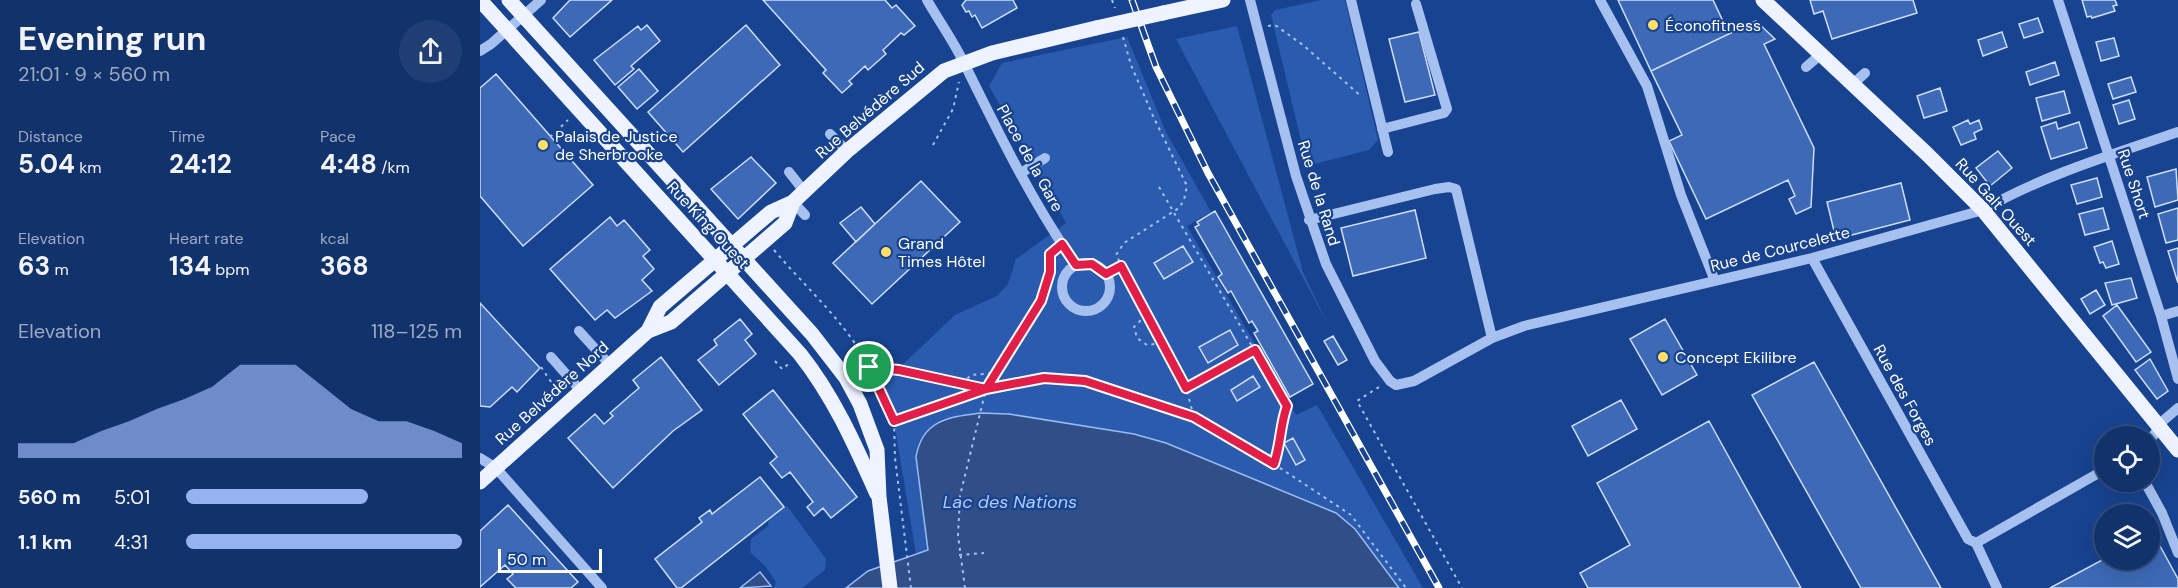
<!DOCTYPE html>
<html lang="en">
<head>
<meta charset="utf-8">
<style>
	body { margin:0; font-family:"DM Sans",sans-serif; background:#1f3e74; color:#f1f3f6; height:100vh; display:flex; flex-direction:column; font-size:22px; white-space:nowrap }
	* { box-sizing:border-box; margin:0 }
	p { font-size:20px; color:#9caac2 }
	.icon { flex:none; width:33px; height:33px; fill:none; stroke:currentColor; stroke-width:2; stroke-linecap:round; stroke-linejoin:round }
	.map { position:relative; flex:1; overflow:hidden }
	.drawer { display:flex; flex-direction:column; background:#12326c; width:480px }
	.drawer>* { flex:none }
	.controls { position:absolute; left:1614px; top:426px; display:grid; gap:12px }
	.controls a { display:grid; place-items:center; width:66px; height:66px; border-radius:50%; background:#12326c; box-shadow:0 6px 24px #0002,0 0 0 2px #314d7f; font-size:30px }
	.scale { position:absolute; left:18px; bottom:15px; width:104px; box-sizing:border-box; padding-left:6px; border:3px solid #fff; border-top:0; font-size:16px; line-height:21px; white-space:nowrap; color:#fff; -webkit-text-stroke:4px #184390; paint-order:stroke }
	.pin { position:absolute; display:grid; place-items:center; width:51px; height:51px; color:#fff; margin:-26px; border:3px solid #fff; border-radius:50%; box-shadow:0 2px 6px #0007 }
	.round { display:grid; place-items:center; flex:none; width:63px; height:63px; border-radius:32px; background:#1f3e74 }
	.summary { display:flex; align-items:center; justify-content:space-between; height:102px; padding:0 18px }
	h1 { font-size:33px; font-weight:700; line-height:45px }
	.metrics { display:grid; grid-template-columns:repeat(3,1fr); gap:9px; height:102px; padding:6px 18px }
	.metrics div { display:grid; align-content:center }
	.metrics b { font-size:26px; font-weight:700 }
	.metrics small { font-size:16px; font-weight:400 }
	.metrics p { font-size:16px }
	.chart { height:168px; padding:12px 18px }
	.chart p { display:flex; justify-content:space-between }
	.chart svg { width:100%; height:108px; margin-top:6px; fill:#95b2f1; opacity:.7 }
	ul { padding:0 18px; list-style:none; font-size:20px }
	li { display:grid; grid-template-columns:96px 72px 1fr; align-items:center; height:45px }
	li i { height:15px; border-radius:8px; background:#95b2f1 }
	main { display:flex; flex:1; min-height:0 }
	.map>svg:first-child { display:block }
</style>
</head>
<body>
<main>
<section class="drawer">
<div class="summary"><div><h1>Evening run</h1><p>21:01 · 9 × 560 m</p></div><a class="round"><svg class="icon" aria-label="share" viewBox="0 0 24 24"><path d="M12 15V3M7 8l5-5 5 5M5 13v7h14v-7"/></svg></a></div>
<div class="metrics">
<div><p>Distance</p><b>5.04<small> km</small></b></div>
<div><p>Time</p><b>24:12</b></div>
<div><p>Pace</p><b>4:48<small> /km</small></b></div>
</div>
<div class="metrics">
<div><p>Elevation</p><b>63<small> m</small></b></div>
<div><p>Heart rate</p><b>134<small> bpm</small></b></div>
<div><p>kcal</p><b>368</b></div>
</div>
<div class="chart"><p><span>Elevation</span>118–125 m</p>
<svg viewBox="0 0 160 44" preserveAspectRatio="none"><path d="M0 44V38L10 38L20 38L30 33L40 29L50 24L60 20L70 15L80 6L90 6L100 6L110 15L120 24L130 29L140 29L150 33L160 38V44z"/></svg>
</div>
<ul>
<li><b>560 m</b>5:01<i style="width:66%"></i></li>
<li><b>1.1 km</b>4:31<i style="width:100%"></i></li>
</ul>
</section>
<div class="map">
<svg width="1698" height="588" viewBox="0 0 1698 588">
	<rect width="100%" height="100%" fill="#184390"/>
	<!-- green -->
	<path fill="#2b5bae" d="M 842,0 L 865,0 L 898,140 L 889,150 L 827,166 L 791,15 L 795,10 Z
		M 757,26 L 823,272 L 848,325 L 696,39 Z
		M 647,37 L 686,132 L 731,212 L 707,226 L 816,415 L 837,405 L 943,588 L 919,588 L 875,529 L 856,513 L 686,443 L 654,434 L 529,414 L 500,413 L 463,419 L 439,442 L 436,457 L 448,550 L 436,554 L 415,428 L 398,388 L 475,315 L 517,296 L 528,284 L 536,259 L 586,223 L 509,86 L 522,63 Z
		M 303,506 L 308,507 L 346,559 L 345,570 L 322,588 L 294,588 L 296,582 L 285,566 L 270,552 L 271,539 L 288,526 L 289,518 Z"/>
	<!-- water -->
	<path fill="#304f88" stroke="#99bbf2" stroke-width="1.5" d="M 500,413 L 529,414 L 654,434 L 686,443 L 856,513 L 875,529 L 919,588 L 366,588 L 388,571 L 448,550 L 436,457 C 442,420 469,417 500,413 Z
		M 280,572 L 291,586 L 260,588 Z"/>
	<!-- building -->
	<path fill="#3d69b6" stroke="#ccdefb" stroke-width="1.5" d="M 90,0 L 132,0 L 90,37 L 73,18 Z
		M 283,0 L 405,0 L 412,8 L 416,5 L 435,26 L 424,35 L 421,33 L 403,50 L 406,54 L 388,70 L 385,66 L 369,81 L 372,84 L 362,93 L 343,73 L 346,70 Z
		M 486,0 L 533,0 L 537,8 L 502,28 L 495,15 L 492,17 L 489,11 L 486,12 L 482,5 Z
		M 1138,0 L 1233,0 L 1249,34 L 1171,71 Z
		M 1330,0 L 1433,0 L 1437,13 L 1352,39 L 1343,11 L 1334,14 Z
		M 1602,0 L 1635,0 L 1637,5 L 1633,6 L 1635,11 L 1612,18 L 1611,16 L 1607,17 Z
		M 1558,18 L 1563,32 L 1544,38 L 1539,24 Z
		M 1276,21 L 1295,39 L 1284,44 L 1334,148 L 1331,207 L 1316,214 L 1309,199 L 1315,196 L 1308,180 L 1226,219 L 1189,141 L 1202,135 L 1171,71 Z
		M 167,25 L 180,41 L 151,66 L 154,69 L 135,85 L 114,60 L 158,26 L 161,30 Z
		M 266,25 L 300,65 L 203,152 L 168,112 Z
		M 939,32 L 955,95 L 925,102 L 909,39 Z
		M 1522,32 L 1527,47 L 1503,56 L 1498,40 Z
		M 1634,38 L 1639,56 L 1621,61 L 1616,42 Z
		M 1575,62 L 1579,75 L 1550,85 L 1546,72 Z
		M 159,69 L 178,91 L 157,109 L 138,87 Z
		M 16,74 L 113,185 L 43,246 L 0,196 L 0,88 Z
		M 1651,77 L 1656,92 L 1633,99 L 1628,84 Z
		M 1460,88 L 1467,111 L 1444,118 L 1437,96 Z
		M 1584,91 L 1590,113 L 1562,121 L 1556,98 Z
		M 1649,100 L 1655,119 L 1639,124 L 1633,105 Z
		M 1488,120 L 1490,124 L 1499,120 L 1502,129 L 1494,133 L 1496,139 L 1481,145 L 1473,127 Z
		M 1576,122 L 1578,129 L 1599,122 L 1607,148 L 1571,159 L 1561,127 Z
		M 1518,151 L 1532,168 L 1510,186 L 1496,168 Z
		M 271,157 L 296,183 L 258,219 L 231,189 Z
		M 1696,169 L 1698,200 L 1675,207 L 1667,177 Z
		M 1617,178 L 1622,197 L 1597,204 L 1591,185 Z
		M 441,181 L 480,222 L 392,304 L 353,263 Z
		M 1421,183 L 1430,220 L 1356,239 L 1347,202 Z
		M 381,207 L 395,224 L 376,242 L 360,223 Z
		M 1623,208 L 1629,229 L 1605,235 L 1599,214 Z
		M 1698,208 L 1698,240 L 1686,243 L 1678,214 Z
		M 935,210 L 946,258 L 873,276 L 861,228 Z
		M 735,211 L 833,384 L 810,397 L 774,333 L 778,331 L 772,321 L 769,323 L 751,291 L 748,293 L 738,277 L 742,274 L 715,227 L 719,225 L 717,222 Z
		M 130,217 L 137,226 L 144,220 L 170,250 L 163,256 L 174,269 L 162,280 L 172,291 L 135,318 L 127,310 L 115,320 L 70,269 Z
		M 1632,241 L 1639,264 L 1626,268 L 1623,262 L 1620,263 L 1614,247 Z
		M 703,246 L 713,262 L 684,279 L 674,263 Z
		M 1698,248 L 1698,283 L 1688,251 Z
		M 1651,278 L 1657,298 L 1632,305 L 1625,283 Z
		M 1616,290 L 1625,305 L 1610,314 L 1601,299 Z
		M 0,303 L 60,368 L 37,392 L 32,387 L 10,407 L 0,406 Z
		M 1637,305 L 1671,352 L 1656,362 L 1623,316 Z
		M 260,319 L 272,334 L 265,340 L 276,354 L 239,385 L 218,360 L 237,345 L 234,340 Z
		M 1185,319 L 1217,375 L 1182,395 L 1150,339 Z
		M 750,330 L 758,345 L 728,363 L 719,347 Z
		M 853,336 L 867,360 L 858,365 L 844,341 Z
		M 181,357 L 222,410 L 193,431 L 133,488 L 88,438 L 115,414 L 124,424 L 133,416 L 130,413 L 159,388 L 153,380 Z
		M 1670,359 L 1688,391 L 1677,399 L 1655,370 Z
		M 1334,362 L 1461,588 L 1381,588 L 1272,395 Z
		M 773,376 L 780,387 L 757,401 L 751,390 Z
		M 293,390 L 377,497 L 351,518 L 343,508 L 334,516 L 327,507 L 333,502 L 310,472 L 302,478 L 290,463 L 297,457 L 263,414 Z
		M 1141,400 L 1157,429 L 1108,456 L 1092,426 Z
		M 1229,421 L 1321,588 L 1108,588 L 1100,573 L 1150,545 L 1117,483 Z
		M 813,438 L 825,460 L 816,465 L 804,443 Z
		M 280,477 L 304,507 L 201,588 L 197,588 L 175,559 L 222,522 L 219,518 L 230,510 L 232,514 Z
		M 28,505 L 98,582 L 91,588 L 36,588 L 27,579 L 33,574 L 25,565 L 0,587 L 0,531 Z
		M 1673,533 L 1698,579 L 1698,588 L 1570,588 L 1624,559 L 1670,560 L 1670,535 Z"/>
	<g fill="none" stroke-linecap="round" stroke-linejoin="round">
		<!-- path -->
		<path stroke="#a6c1ef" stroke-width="2" stroke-dasharray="3 4.5" stroke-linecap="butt" d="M 632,0 L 635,8
			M 788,26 L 795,25 L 823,45 L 882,97
			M 643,37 L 651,65 L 673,116 L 707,186 L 704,200 L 699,208 L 644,243 L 636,255 L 706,388 L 714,417
			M 70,137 L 88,120
			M 453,145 L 473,109 L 479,82
			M 679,187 L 807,406 C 800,425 801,444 794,464
			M 294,250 C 326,288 366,322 389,367 L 419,371 L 503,389
			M 626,274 L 641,266
			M 666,315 L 654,327 L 657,338 L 667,345 L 682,343
			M 295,361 L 302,369 L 310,363
			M 61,367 L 78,392
			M 389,367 L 414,421
			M 482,384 L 491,375 L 514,373
			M 899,387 L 877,401 L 982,588
			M 706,388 L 775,350
			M 479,555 L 504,553
			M 431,588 L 415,458 L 414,421 L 506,389 L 561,301 L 570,272 L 570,253 L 572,252
			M 485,588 L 478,535 L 480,496 L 506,389 L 542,381 L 584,378 L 605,381 L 714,417 L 794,464 L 871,515 L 926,588"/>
		<!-- minor -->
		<path stroke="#a6c1ef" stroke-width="10" d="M 447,0 C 459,21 474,42 484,63 C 518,132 552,202 596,265
			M 770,0 L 816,176 L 846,264 L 895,361 L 910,381 L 916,385 L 934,381 L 1012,338 L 1044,326 L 1332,258 L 1503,210 C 1561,176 1634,154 1698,132
			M 871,0 L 908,152
			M 1120,0 L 1167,86 L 1201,195 L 1235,281
			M 1578,0 L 1681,316 L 1698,379
			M 0,51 L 11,44 L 61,0
			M 1326,67 L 1340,55
			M 1372,85 L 1385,73
			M 902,129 L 964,113 L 967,109 L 936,4
			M 350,134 L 367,151
			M 309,172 L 324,191
			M 541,173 L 565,158
			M 313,202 L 325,215
			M 829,220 L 955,189 L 969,187 L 976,189 L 1012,338
			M 1332,258 L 1488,539 L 1496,543
			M582 287a24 24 0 1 1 48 0a24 24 0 1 1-48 0Z
			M 1681,316 L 1698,311
			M 99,331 L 130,365
			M 71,357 L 101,391
			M 1677,426 L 1698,408
			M 1670,440 L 1679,428
			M 0,458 L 16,468 L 122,588
			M 1665,482 L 1682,513 L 1698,553
			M 1496,543 L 1624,470
			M 1496,543 L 1517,588"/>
		<!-- major -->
		<path stroke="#eef3ff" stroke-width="15" d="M 0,0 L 320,354 C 354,397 375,445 397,494
			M 29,0 L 332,334 L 366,378 L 380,404 L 397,450 L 399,497 L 410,588
			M 1283,0 L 1447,154 L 1503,210 L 1698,450
			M 683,13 L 743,0
			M 168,331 L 191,322 L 305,223 L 313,202
			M 0,482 L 168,331 L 180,307 L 291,212 L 313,202 L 367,151 L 464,71 L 512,53 L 616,28"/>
		<defs>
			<path id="rail" d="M 652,0 L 676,67 L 728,173 L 959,588"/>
		</defs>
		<!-- rail casing -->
		<use href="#rail" stroke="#fff" stroke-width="7"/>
		<!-- rail -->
		<use href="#rail" stroke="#184390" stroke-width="4.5" stroke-dasharray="14" stroke-linecap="butt"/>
		<!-- major-bridge -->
		<path stroke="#eef3ff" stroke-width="15" d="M 616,28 L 683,13"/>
	</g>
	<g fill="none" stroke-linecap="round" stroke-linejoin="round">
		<defs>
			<path id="route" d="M 389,367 L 419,370 L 506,389 L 564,378 L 605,381 L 714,417 L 794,464 C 801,444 800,425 807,406 L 775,350 L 706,388 L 641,266 L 626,274 L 612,264 L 596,265 L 582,244 L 570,254 L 570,272 L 561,301 L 506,389 L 414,421 L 389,367"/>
		</defs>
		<!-- route casing -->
		<use href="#route" stroke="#fff" stroke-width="12"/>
		<!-- route -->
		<use href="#route" stroke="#e11d48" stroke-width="8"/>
	</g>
	<!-- markers -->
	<g fill="#ffdf64" stroke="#184390" stroke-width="2">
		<circle cx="1173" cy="25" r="6"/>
		<circle cx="63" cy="145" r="6"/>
		<circle cx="406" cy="252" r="6"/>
		<circle cx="1183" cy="357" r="6"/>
	</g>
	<g text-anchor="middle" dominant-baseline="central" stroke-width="4.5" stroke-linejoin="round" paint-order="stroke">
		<!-- poi labels -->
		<g font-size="16" fill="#fff" stroke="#184390" text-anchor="start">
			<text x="1185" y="25">Éconofitness</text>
			<text x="75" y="136">Palais de Justice<tspan x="75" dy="18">de Sherbrooke</tspan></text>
			<text x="418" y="243">Grand<tspan x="418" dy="18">Times Hôtel</tspan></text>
			<text x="1195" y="357">Concept Ekilibre</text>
		</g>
		<!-- street labels -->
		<g font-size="16" fill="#fff" stroke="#184390">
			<text transform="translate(390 110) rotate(-41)">Rue Belvédère Sud</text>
			<text transform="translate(550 158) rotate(61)">Place de la Gare</text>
			<text transform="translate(1654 184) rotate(72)">Rue Short</text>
			<text transform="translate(839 193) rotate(73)">Rue de la Rand</text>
			<text transform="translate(1516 202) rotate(48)">Rue Galt Ouest</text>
			<text transform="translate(228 225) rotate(47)">Rue King Ouest</text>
			<text transform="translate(1300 249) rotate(-14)">Rue de Courcelette</text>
			<text transform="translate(72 393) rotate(-42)">Rue Belvédère Nord</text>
			<text transform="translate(1425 395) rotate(61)">Rue des Forges</text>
		</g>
		<!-- water labels -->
		<g font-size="18" font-style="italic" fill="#b2cbf6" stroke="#184390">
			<text x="530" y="502">Lac des Nations</text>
		</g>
	</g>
</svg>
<div class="controls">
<a><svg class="icon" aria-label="locate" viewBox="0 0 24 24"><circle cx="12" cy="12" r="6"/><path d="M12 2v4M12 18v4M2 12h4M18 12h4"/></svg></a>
<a><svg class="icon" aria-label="layers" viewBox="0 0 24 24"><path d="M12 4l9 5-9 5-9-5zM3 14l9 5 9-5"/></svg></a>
</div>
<div class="scale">50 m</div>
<div class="pin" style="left:389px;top:367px;background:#1e9e55"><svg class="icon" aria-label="arrive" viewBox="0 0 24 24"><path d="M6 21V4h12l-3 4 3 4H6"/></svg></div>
</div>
</main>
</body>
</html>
